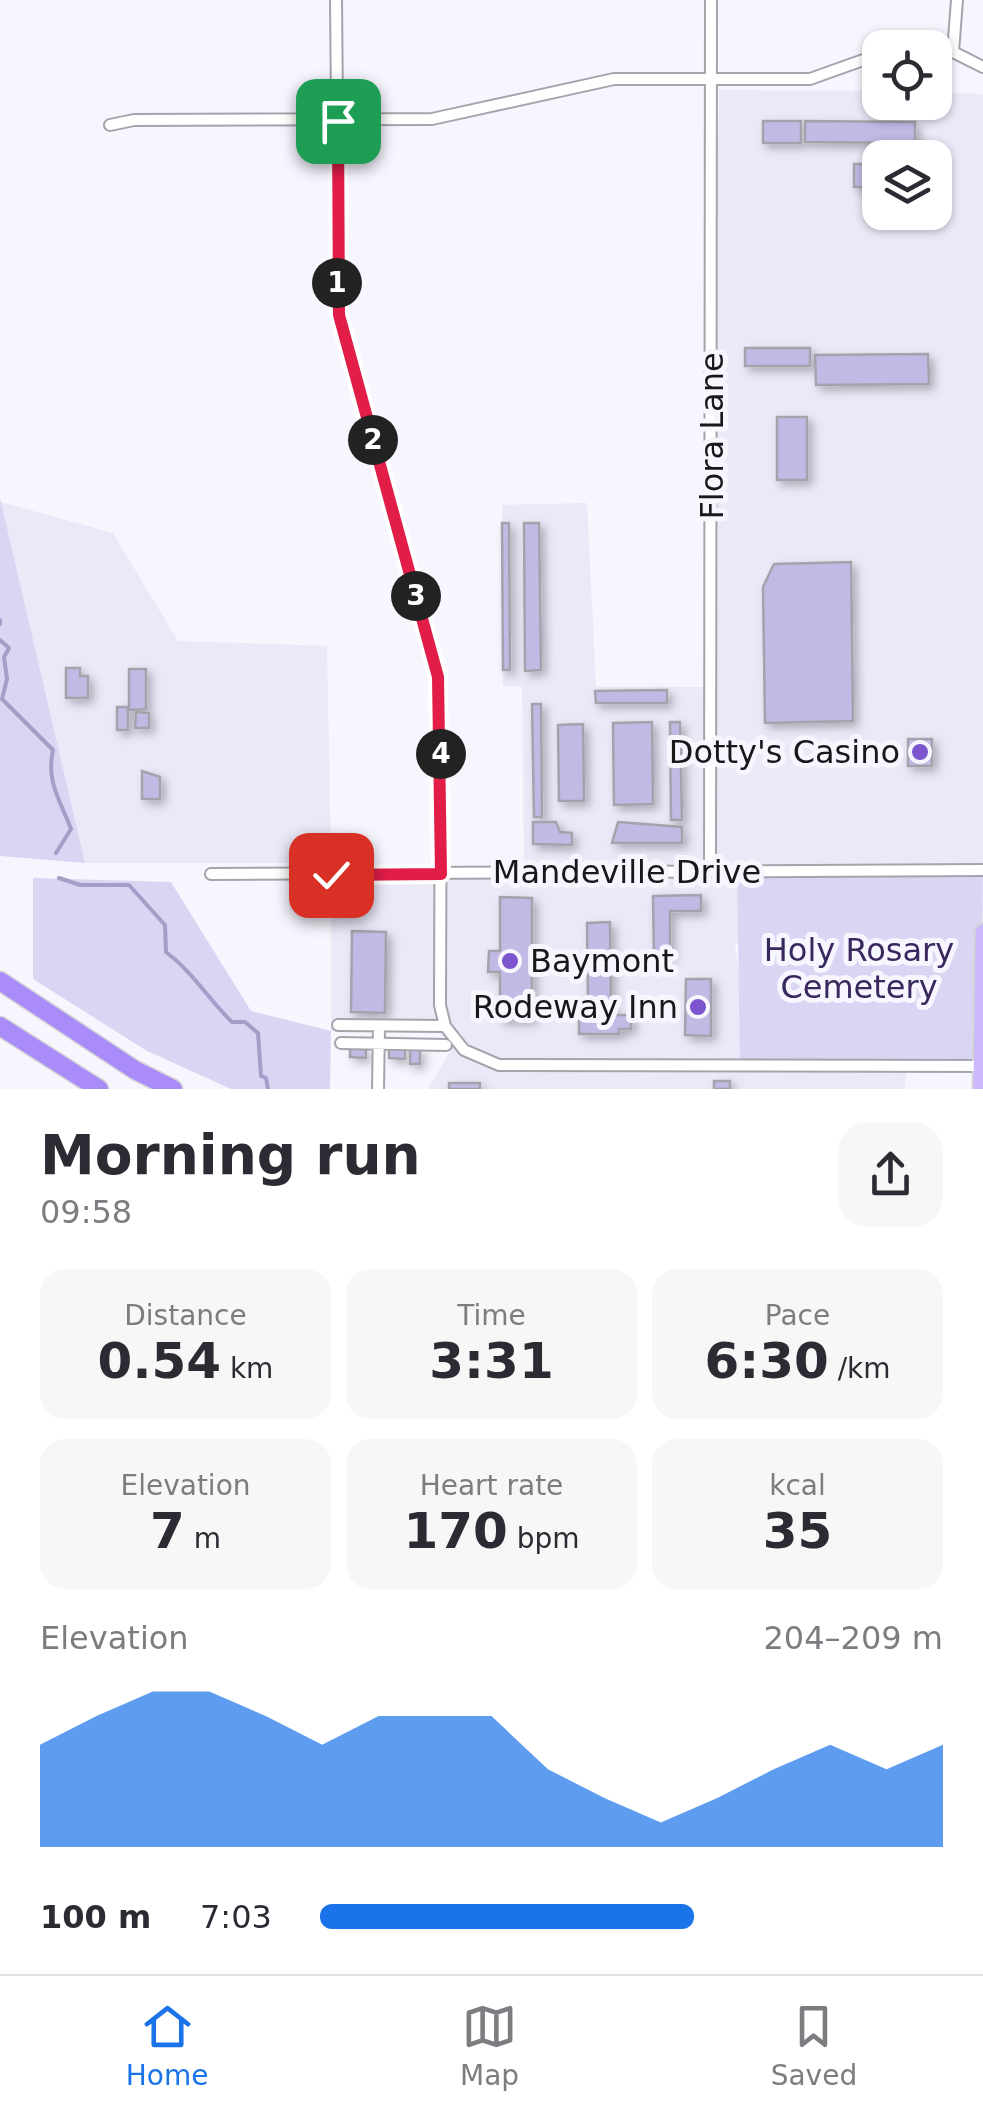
<!DOCTYPE html>
<html lang="en">
<head>
<meta charset="utf-8">
<style>
	body { margin:0; font-family:"DejaVu Sans",sans-serif; background:#f7f7f7; color:#2b2b33; height:100vh; display:flex; flex-direction:column; font-size:38px; white-space:nowrap }
	* { box-sizing:border-box; margin:0 }
	p { font-size:32px; color:#7c7c81 }
	.icon { flex:none; width:55px; height:55px; fill:none; stroke:currentColor; stroke-width:2; stroke-linecap:round; stroke-linejoin:round }
	.map { position:relative; height:1089px; overflow:hidden }
	.drawer { display:flex; flex-direction:column; background:#fff; flex:1 }
	.drawer>* { flex:none }
	.tools { position:absolute; left:862px; top:30px; display:grid; gap:20px }
	.tools a { display:grid; place-items:center; width:90px; height:90px; border-radius:20px; background:#fff; box-shadow:0 2px 8px #0004; font-size:50px }
	.pin { position:absolute; display:grid; place-items:center; width:85px; height:85px; color:#fff; margin:-42px; border-radius:20px; box-shadow:0 5px 15px #0006 }
	.km { position:absolute; width:50px; height:50px; margin:-25px; border-radius:50%; background:#222; color:#fff; font-size:28px; line-height:50px; text-align:center }
	.round { display:grid; place-items:center; flex:none; width:105px; height:105px; border-radius:30px; background:#f7f7f7 }
	.summary { display:flex; align-items:center; justify-content:space-between; height:170px; padding:0 40px }
	h1 { font-size:55px; font-weight:700; line-height:75px }
	.metrics { display:grid; grid-template-columns:repeat(3,1fr); gap:15px; height:170px; padding:10px 40px }
	.metrics div { display:grid; align-content:center; border-radius:25px; background:#f7f7f7; text-align:center }
	.metrics b { font-size:50px; font-weight:700 }
	.metrics small { font-size:28px; font-weight:400 }
	.metrics p { font-size:28px }
	.chart { height:280px; padding:20px 40px }
	.chart p { display:flex; justify-content:space-between }
	.chart svg { width:100%; height:180px; margin-top:10px; fill:#1a73e8; opacity:.7 }
	ul { padding:0 40px; list-style:none; font-size:32px }
	li { display:grid; grid-template-columns:160px 120px 1fr; align-items:center; height:75px }
	li i { height:25px; border-radius:12px; background:#1a73e8 }
	.menu { display:flex; justify-content:space-around; align-items:center; height:140px; border-top:2px solid #e1e1e2; background:#fff; font-size:28px; color:#7c7c81 }
	.menu a { display:grid; justify-items:center; gap:5px }
	.menu .active { color:#1a73e8 }
	.map>svg:first-child { display:block }
</style>
</head>
<body>
<div class="map">
<svg width="983" height="1089" viewBox="0 0 983 1089">
	<defs>
		<filter id="shadow"><feDropShadow dx="4.5" dy="4.5" stdDeviation="5" flood-color="#0004"/></filter>
	</defs>
	<rect width="100%" height="100%" fill="#f7f5fe"/>
	<!-- built -->
	<path fill="#ebe8f8" fill-rule="evenodd" d="M 719,90 L 880,91 L 880,102 L 935,102 L 935,93 L 983,94 L 983,870 L 735,944 L 739,974 L 908,1066 L 904,1089 L 428,1089 L 452,1048 L 438,1032 L 331,1031 L 331,875 L 524,872 L 522,687 L 503,686 L 502,505 L 587,503 L 596,687 L 711,687 ZM 880,158 L 935,158 L 935,212 L 880,212 Z
		M 1,502 L 113,533 L 178,641 L 327,646 L 331,863 L 85,863 Z"/>
	<!-- green -->
	<path fill="#dbd5f4" d="M 0,498 L 1,502 L 85,863 L 0,856 Z
		M 983,870 L 981,1066 L 740,1066 L 737,871 Z
		M 33,878 L 171,882 L 251,1011 L 331,1031 L 330,1089 L 231,1089 L 147,1051 L 33,979 Z"/>
	<g fill="none" stroke-linecap="round" stroke-linejoin="round">
		<!-- stream -->
		<path stroke="#a69dc8" stroke-width="4" d="M 0,620 L 0,624
			M 0,640 L 9,648 L 4,657 L 7,679 L 2,699 L 53,750 C 46,782 60,800 71,829 L 56,853
			M 59,878 L 80,885 L 129,885 L 165,925 L 166,952 C 193,972 208,999 232,1022 L 245,1022 L 258,1033 L 261,1076 L 266,1078 L 268,1089"/>
	</g>
	<!-- building -->
	<path fill="#c2b9e5" stroke="#a4a3ab" stroke-width="2.5" filter="url(#shadow)" d="M 763,121 L 801,121 L 801,143 L 763,143 Z
		M 805,121 L 915,122 L 915,143 L 805,142 Z
		M 854,164 L 880,164 L 880,187 L 854,187 Z
		M 745,348 L 810,348 L 810,366 L 745,366 Z
		M 928,354 L 929,384 L 816,385 L 815,355 Z
		M 777,417 L 807,417 L 807,480 L 777,480 Z
		M 502,523 L 509,523 L 510,670 L 503,670 Z
		M 524,523 L 539,523 L 541,670 L 525,671 Z
		M 851,562 L 853,721 L 765,723 L 763,587 L 774,564 Z
		M 66,668 L 80,668 L 80,676 L 88,676 L 88,698 L 66,698 Z
		M 129,669 L 146,669 L 146,709 L 129,710 Z
		M 667,690 L 667,703 L 596,703 L 595,691 Z
		M 532,704 L 541,704 L 542,817 L 534,817 Z
		M 117,707 L 128,707 L 128,730 L 117,730 Z
		M 136,712 L 149,713 L 149,728 L 135,728 Z
		M 652,722 L 653,804 L 614,805 L 613,723 Z
		M 670,722 L 680,722 L 682,820 L 671,820 Z
		M 583,724 L 584,801 L 559,801 L 558,725 Z
		M 908,739 L 932,739 L 932,766 L 908,766 Z
		M 142,771 L 160,777 L 160,799 L 142,799 Z
		M 533,822 L 556,822 L 560,832 L 572,833 L 572,845 L 533,844 Z
		M 618,822 L 682,827 L 682,843 L 612,843 Z
		M 701,895 L 701,911 L 670,911 L 670,957 L 654,957 L 653,896 Z
		M 500,897 L 532,898 L 532,1019 L 500,1019 L 500,972 L 488,972 L 489,951 L 500,951 Z
		M 610,922 L 611,1010 L 616,1015 L 631,1015 L 631,1029 L 619,1029 L 619,1034 L 579,1034 L 579,1000 L 588,1000 L 587,923 Z
		M 352,931 L 386,932 L 385,1013 L 351,1012 Z
		M 686,979 L 711,979 L 711,1036 L 685,1035 Z
		M 350,1048 L 366,1049 L 366,1058 L 350,1057 Z
		M 389,1049 L 405,1049 L 405,1059 L 389,1058 Z
		M 410,1049 L 420,1049 L 420,1064 L 410,1064 Z
		M 714,1081 L 730,1081 L 730,1089 L 714,1089 Z
		M 449,1083 L 480,1083 L 480,1089 L 449,1089 Z"/>
	<g fill="none" stroke-linecap="round" stroke-linejoin="round">
		<defs>
			<path id="street" d="M 336,0 L 339,315 L 441,696 L 440,1005 L 445,1026 L 464,1050 L 499,1065 L 983,1066
				M 935,52 L 953,52 L 983,67
				M 953,52 L 957,0
				M 110,125 L 134,120 L 432,119 L 614,79 L 810,79 L 880,54
				M 710,872 L 711,0
				M 211,874 L 983,870
				M 338,1025 L 445,1026
				M 341,1043 L 446,1045
				M 378,1089 L 379,1026"/>
			<path id="primary" d="M 981,1089 L 983,932"/>
			<path id="highway" d="M 0,981 L 135,1070 L 173,1089
				M 0,1026 L 99,1089"/>
		</defs>
		<!-- street casing -->
		<use href="#street" stroke="#a5a4ac" stroke-width="14"/>
		<!-- primary casing -->
		<use href="#primary" stroke="#d5d5d6" stroke-width="19"/>
		<!-- highway casing -->
		<use href="#highway" stroke="#d5d5d6" stroke-width="21"/>
		<!-- street -->
		<use href="#street" stroke="#fff" stroke-width="10"/>
		<!-- primary -->
		<use href="#primary" stroke="#cbb9fb" stroke-width="15"/>
		<!-- highway -->
		<use href="#highway" stroke="#a98bf9" stroke-width="18"/>
	</g>
	<g fill="none" stroke-linecap="round" stroke-linejoin="round">
		<defs>
			<path id="route" d="M 331,875 L 441,874 L 438,677 L 339,315 L 338,121"/>
		</defs>
		<!-- route casing -->
		<use href="#route" stroke="#fff" stroke-width="20"/>
		<!-- route -->
		<use href="#route" stroke="#e11d48" stroke-width="12"/>
	</g>
	<!-- markers -->
	<g fill="#7b54ce" stroke="#f7f5fe" stroke-width="4">
		<circle cx="920" cy="752" r="10"/>
		<circle cx="510" cy="961" r="10"/>
		<circle cx="698" cy="1007" r="10"/>
	</g>
	<g text-anchor="middle" dominant-baseline="central" stroke-width="10" stroke-linejoin="round" paint-order="stroke">
		<!-- street labels -->
		<g font-size="32" fill="#18181b" stroke="#f7f5fe">
			<text transform="translate(712 436) rotate(-90)">Flora Lane</text>
			<text x="627" y="872">Mandeville Drive</text>
		</g>
		<!-- poi labels -->
		<g font-size="32" fill="#18181b" stroke="#f7f5fe" text-anchor="end">
			<text x="900" y="752">Dotty's Casino</text>
			<text x="530" y="961" text-anchor="start">Baymont</text>
			<text x="678" y="1007">Rodeway Inn</text>
		</g>
		<!-- park labels -->
		<g font-size="32" fill="#39285e" stroke="#f7f5fe">
			<text x="859" y="950">Holy Rosary<tspan x="859" dy="37">Cemetery</tspan></text>
		</g>
	</g>
</svg>
<div class="tools">
<a><svg class="icon" aria-label="locate" viewBox="0 0 24 24"><circle cx="12" cy="12" r="6"/><path d="M12 2v4M12 18v4M2 12h4M18 12h4"/></svg></a>
<a><svg class="icon" aria-label="layers" viewBox="0 0 24 24"><path d="M12 4l9 5-9 5-9-5zM3 14l9 5 9-5"/></svg></a>
</div>
<div class="pin" style="left:338px;top:121px;background:#1e9e55"><svg class="icon" aria-label="arrive" viewBox="0 0 24 24"><path d="M6 21V4h12l-3 4 3 4H6"/></svg></div>
<div class="pin" style="left:331px;top:875px;background:#d93025"><svg class="icon" aria-label="check" viewBox="0 0 24 24"><path d="M5 12l5 5 9-10"/></svg></div>
<b class="km" style="left:337px;top:283px">1</b>
<b class="km" style="left:373px;top:440px">2</b>
<b class="km" style="left:416px;top:596px">3</b>
<b class="km" style="left:441px;top:754px">4</b>
</div>
<section class="drawer">
<div class="summary"><div><h1>Morning run</h1><p>09:58</p></div><a class="round"><svg class="icon" aria-label="share" viewBox="0 0 24 24"><path d="M12 15V3M7 8l5-5 5 5M5 13v7h14v-7"/></svg></a></div>
<div class="metrics">
<div><p>Distance</p><b>0.54<small> km</small></b></div>
<div><p>Time</p><b>3:31</b></div>
<div><p>Pace</p><b>6:30<small> /km</small></b></div>
</div>
<div class="metrics">
<div><p>Elevation</p><b>7<small> m</small></b></div>
<div><p>Heart rate</p><b>170<small> bpm</small></b></div>
<div><p>kcal</p><b>35</b></div>
</div>
<div class="chart"><p><span>Elevation</span>204–209 m</p>
<svg viewBox="0 0 160 44" preserveAspectRatio="none"><path d="M0 44V19L10 12L20 6L30 6L40 12L50 19L60 12L70 12L80 12L90 25L100 32L110 38L120 32L130 25L140 19L150 25L160 19V44z"/></svg>
</div>
<ul>
<li><b>100 m</b>7:03<i style="width:60%"></i></li>
</ul>
</section>
<nav class="menu">
<a class="active"><svg class="icon" aria-label="home" viewBox="0 0 24 24"><path d="M3 11l9-7 9 7M6 9v11h12V9"/></svg>Home</a>
<a><svg class="icon" aria-label="map" viewBox="0 0 24 24"><path d="M3 6l6-2 6 2 6-2v14l-6 2-6-2-6 2zM9 4v14M15 6v14"/></svg>Map</a>
<a><svg class="icon" aria-label="saved" viewBox="0 0 24 24"><path d="M7 4h10v16l-5-4-5 4z"/></svg>Saved</a>
</nav>
</body>
</html>
